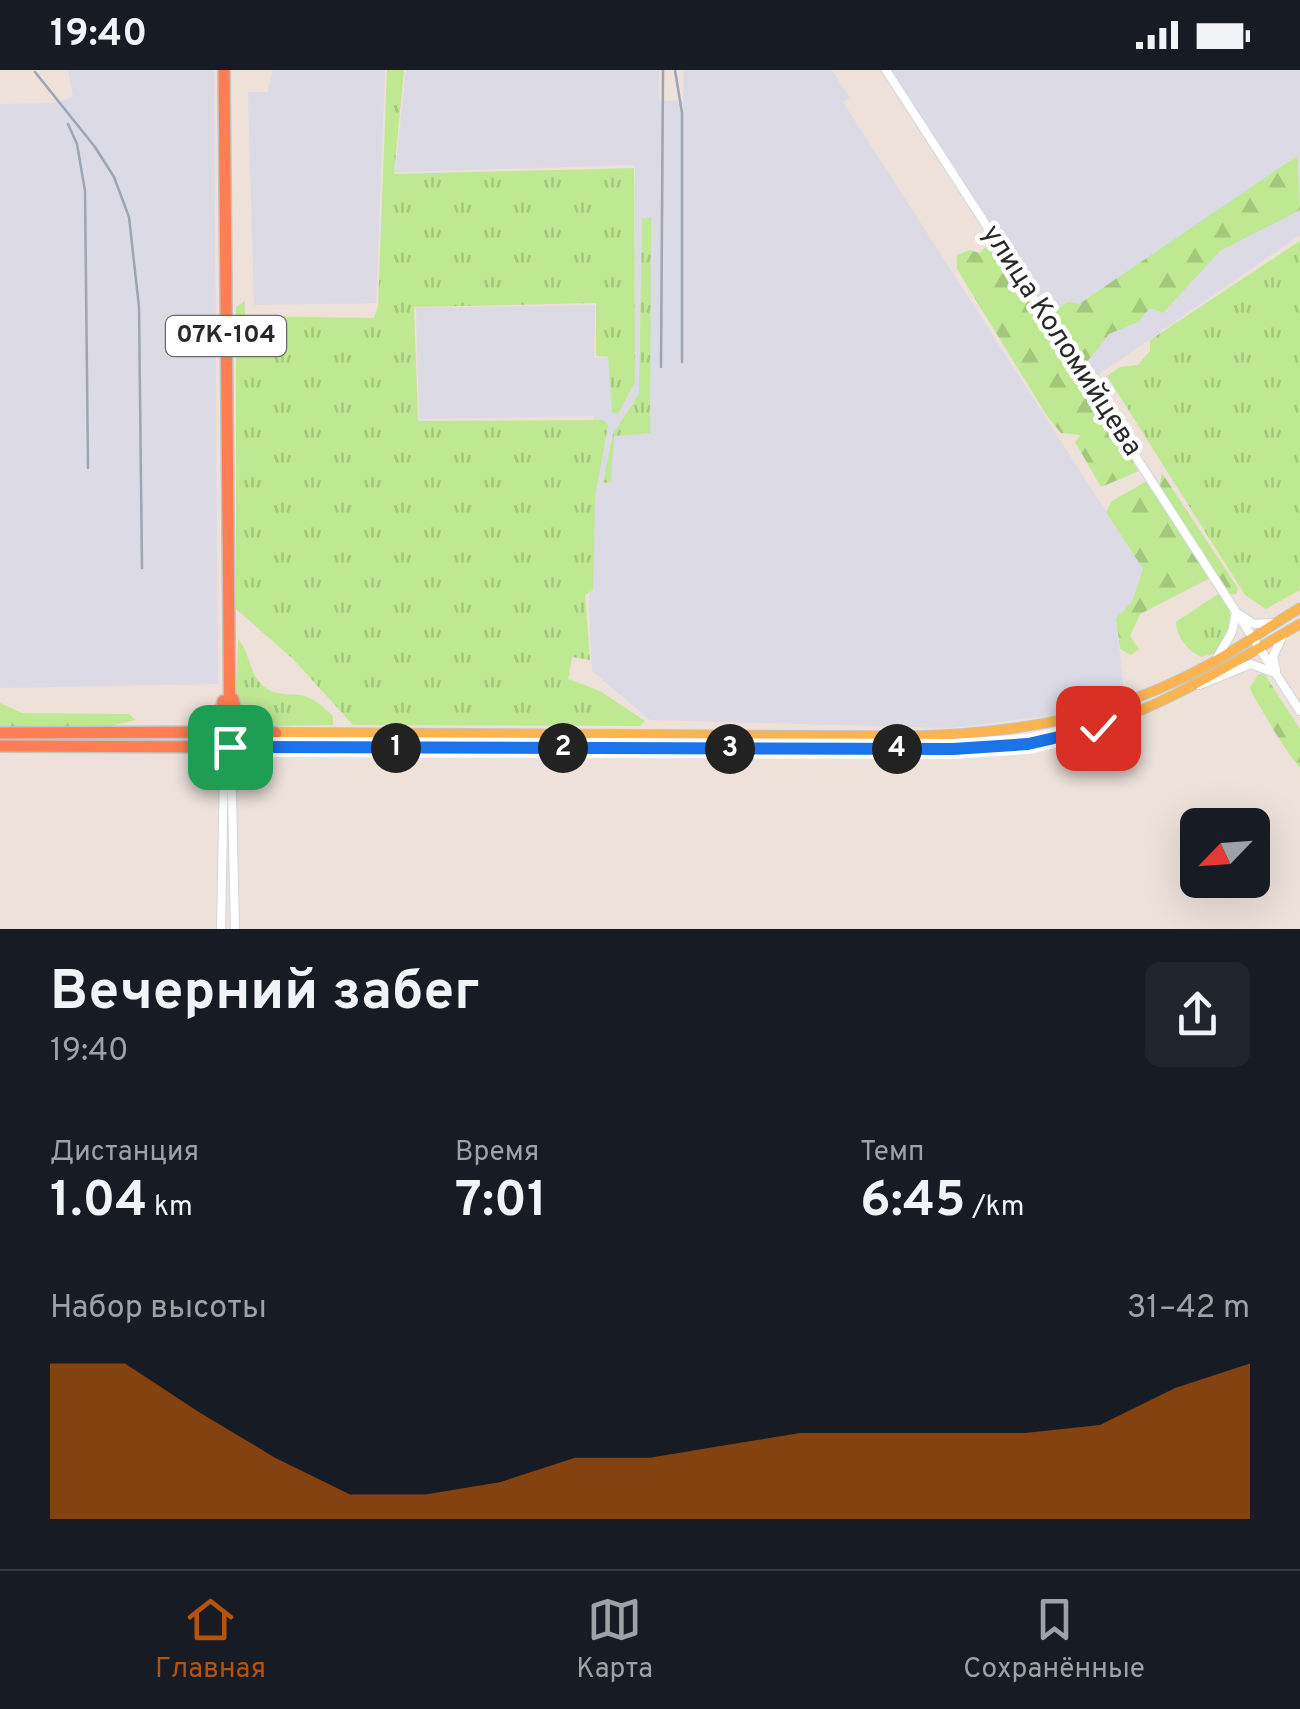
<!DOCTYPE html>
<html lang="ru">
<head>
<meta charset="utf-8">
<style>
	body { margin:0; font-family:Overpass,sans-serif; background:#20242c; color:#f1f3f6; height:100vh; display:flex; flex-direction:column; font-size:38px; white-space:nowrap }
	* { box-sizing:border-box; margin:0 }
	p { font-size:32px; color:#9ea1a6 }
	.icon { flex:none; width:55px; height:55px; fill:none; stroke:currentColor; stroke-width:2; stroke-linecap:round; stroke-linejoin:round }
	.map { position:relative; height:859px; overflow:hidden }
	.details { display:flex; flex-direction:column; background:#171b24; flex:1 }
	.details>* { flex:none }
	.needle { width:65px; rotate:245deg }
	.tools { position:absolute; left:1180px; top:738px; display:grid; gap:20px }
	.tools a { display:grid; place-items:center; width:90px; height:90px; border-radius:15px; background:#171b24; box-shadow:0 10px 40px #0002; font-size:50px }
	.pin { position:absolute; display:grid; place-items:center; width:85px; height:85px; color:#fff; margin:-42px; border-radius:20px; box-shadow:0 5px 15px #0006 }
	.km { position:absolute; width:50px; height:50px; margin:-25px; border-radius:50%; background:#222; color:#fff; font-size:28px; line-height:50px; text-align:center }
	.round { display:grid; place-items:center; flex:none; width:105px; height:105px; border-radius:15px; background:#20242c }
	.overview { display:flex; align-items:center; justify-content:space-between; height:170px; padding:0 50px }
	h1 { font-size:55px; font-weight:700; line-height:75px }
	.stats { display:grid; grid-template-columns:repeat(3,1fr); gap:15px; height:170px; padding:10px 50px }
	.stats div { display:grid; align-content:center }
	.stats b { font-size:50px; font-weight:700 }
	.stats small { font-size:28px; font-weight:400 }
	.stats p { font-size:28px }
	.chart { height:280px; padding:20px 50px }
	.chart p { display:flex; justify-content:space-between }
	.chart svg { width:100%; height:180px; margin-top:10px; fill:#b45309; opacity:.7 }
	.status { display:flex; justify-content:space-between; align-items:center; height:70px; padding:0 50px; background:#171b24; direction:ltr }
	.status svg { height:28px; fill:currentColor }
	.tab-bar { display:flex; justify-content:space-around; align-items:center; height:140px; border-top:2px solid #363941; background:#171b24; font-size:28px; color:#9ea1a6 }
	.tab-bar a { display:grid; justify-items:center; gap:5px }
	.tab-bar .active { color:#b45309 }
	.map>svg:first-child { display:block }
</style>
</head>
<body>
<div class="status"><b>19:40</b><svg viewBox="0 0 49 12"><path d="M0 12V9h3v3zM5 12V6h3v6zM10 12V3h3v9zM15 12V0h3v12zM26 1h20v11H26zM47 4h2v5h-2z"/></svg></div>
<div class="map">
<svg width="1300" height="859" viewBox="0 0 1300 859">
	<defs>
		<pattern id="grass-tufts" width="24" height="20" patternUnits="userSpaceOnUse" patternTransform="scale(2.5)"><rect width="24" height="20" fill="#bfe892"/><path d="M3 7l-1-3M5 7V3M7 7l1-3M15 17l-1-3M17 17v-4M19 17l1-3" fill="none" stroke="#a4c77e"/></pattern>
		<pattern id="forest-firs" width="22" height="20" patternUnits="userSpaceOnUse" patternTransform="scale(2.5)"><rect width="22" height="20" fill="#bfe892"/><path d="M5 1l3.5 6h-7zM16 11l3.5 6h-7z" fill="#a4c77e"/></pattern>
	</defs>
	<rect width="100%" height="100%" fill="#ede1da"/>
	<!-- industrial -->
	<path fill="#dcdbe5" d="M 68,0 L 214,0 L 218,614 L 0,618 L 0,34 L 53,33 L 73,27 Z
		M 272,0 L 385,0 L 376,233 L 254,235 L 248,22 L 268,22 Z
		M 406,0 L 659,0 L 659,30 L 665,31 L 683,30 L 684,0 L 832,0 L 850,28 L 843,32 L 1143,499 L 1132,532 L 1116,548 L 1124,622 L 1056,645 L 951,658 L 650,650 L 592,601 L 589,540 L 594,346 L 419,349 L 416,238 L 595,235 L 594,288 L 635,287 L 635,95 L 395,102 Z
		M 890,0 L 1300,0 L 1300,165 L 1091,310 Z"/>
	<!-- grass -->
	<path fill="url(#grass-tufts)" d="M 387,0 L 404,0 L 394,104 L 634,98 L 635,312 L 618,344 L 612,342 L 608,287 L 596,286 L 596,233 L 414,237 L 418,351 L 603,350 L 608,355 L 595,428 L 593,520 L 585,525 L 590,590 L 572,587 L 568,609 L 600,621 L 645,651 L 640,656 L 353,655 L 293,589 L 236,539 L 236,237 L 245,231 L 245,246 L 374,248 L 378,236 Z
		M 642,148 L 651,148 L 650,363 L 614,366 L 611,412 L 603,413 L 613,364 L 639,324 Z
		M 1300,171 L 1300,520 L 1266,539 L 1245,525 L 1107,306 L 1120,297 L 1138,295 L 1150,281 L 1150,270 Z
		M 1218,524 L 1227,532 L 1232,554 L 1218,582 L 1202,587 C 1188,582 1176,566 1176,552 Z
		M 238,569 C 250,581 249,607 266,618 C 293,634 297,610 333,646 L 333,655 L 266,656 L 247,649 L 236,624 Z"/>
	<!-- forest -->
	<path fill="url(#forest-firs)" d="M 1297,86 L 1300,140 L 1220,181 L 1163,243 L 1150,238 L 1138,252 L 1109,264 L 1086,293 L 1077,294 L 1049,246 L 1067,232 L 1079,234 Z
		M 990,172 L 1139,401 L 1101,417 L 1075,372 L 1081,365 L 1061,363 L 1047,346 L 957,199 L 957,185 L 970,180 L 979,183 Z
		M 1162,403 L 1238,518 L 1236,524 L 1227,524 L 1159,416 Z
		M 1147,411 L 1210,508 L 1140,544 L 1130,566 L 1139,579 L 1131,585 L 1120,579 L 1116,548 L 1132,532 L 1143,499 L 1106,442 L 1112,431 Z
		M 1259,604 L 1265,605 L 1300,659 L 1300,698 C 1282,676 1267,649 1252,623 L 1250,617 Z
		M 0,633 L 22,643 L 129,644 L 136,650 L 111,656 L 0,656 Z"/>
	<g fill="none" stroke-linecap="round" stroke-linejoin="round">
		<defs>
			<path id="minor" d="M 886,0 L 1300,641
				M 1217,588 L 1232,562 L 1236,542 L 1254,554 L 1273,553
				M 1276,600 L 1273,586 L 1282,567
				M 1199,615 L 1251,594 L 1272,602
				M 231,682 L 235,859
				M 221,859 L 224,698 L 230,677"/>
			<path id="major" d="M 229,662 L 910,666 C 1017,664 1113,647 1208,595 C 1240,578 1269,556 1300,538
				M 230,677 L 1017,675 C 1124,662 1209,607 1300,554
				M 235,705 L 243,689 L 255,679"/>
			<path id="highway" d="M 233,629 C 237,654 253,659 276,663
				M 198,659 L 220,646 L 223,631
				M 0,663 L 229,662
				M 0,676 L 230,677 L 224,0
				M 200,677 L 224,706"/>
		</defs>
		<!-- minor casing -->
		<use href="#minor" stroke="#cfd7e4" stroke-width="10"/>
		<!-- major casing -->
		<use href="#major" stroke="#c3c3c3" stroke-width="11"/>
		<!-- highway casing -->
		<use href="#highway" stroke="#c3c3c3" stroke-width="14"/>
		<!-- minor -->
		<use href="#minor" stroke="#fff" stroke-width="8"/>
		<!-- major -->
		<use href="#major" stroke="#fbb450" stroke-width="9"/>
		<!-- highway -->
		<use href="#highway" stroke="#ff7e53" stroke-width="11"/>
		<!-- rail -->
		<path stroke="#9ca5b5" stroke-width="2.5" d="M 675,0 L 682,43 L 682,292
			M 35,2 L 95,77 L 114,107 L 129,147 L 139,237 L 142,498
			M 68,54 L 77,74 L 85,121 L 88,398
			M 661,297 L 663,0"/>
	</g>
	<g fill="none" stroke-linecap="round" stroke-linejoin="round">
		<defs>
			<path id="route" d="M 230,677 L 953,679 L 1028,674 L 1098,658"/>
		</defs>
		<!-- route casing -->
		<use href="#route" stroke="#fff" stroke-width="20"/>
		<!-- route -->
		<use href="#route" stroke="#1a73e8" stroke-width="12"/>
	</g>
	<g text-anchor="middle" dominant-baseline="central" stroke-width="9" stroke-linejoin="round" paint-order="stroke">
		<!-- shield labels -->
		<rect fill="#fff" stroke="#696969" stroke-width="2.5" x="166" y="246" width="120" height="40" rx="8"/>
		<g font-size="25" font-weight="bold" fill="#292929">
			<text x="226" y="266">07К-104</text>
		</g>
		<!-- street labels -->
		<g font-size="28" fill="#292929" stroke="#fff">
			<text transform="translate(1061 271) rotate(57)">улица Коломийцева</text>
		</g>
	</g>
</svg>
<div class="tools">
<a><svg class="needle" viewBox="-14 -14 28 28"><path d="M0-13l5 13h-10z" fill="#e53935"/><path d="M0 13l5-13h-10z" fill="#9ea1a6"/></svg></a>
</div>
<div class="pin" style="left:230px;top:677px;background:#1e9e55"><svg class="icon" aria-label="arrive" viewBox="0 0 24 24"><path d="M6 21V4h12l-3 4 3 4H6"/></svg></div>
<div class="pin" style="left:1098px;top:658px;background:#d93025"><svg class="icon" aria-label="check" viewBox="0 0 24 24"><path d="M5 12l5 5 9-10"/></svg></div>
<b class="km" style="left:396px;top:678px">1</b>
<b class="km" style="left:563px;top:678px">2</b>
<b class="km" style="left:730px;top:679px">3</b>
<b class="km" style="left:897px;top:679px">4</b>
</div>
<section class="details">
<div class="overview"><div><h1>Вечерний забег</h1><p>19:40</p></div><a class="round"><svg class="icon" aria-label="share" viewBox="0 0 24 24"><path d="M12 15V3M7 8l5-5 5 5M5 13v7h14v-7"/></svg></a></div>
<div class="stats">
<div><p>Дистанция</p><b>1.04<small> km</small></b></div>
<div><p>Время</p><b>7:01</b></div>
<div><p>Темп</p><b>6:45<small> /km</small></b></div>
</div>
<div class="chart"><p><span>Набор высоты</span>31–42 m</p>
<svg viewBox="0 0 160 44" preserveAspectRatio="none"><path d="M0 44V6L10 6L20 18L30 29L40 38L50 38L60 35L70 29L80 29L90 26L100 23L110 23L120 23L130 23L140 21L150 12L160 6V44z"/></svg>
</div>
</section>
<nav class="tab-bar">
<a class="active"><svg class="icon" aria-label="home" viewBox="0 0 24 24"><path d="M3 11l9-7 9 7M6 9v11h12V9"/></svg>Главная</a>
<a><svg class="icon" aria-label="map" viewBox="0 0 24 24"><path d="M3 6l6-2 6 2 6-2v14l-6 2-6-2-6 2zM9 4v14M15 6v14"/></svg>Карта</a>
<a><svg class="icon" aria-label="saved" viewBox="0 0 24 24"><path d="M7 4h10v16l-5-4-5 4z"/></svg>Сохранённые</a>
</nav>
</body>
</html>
